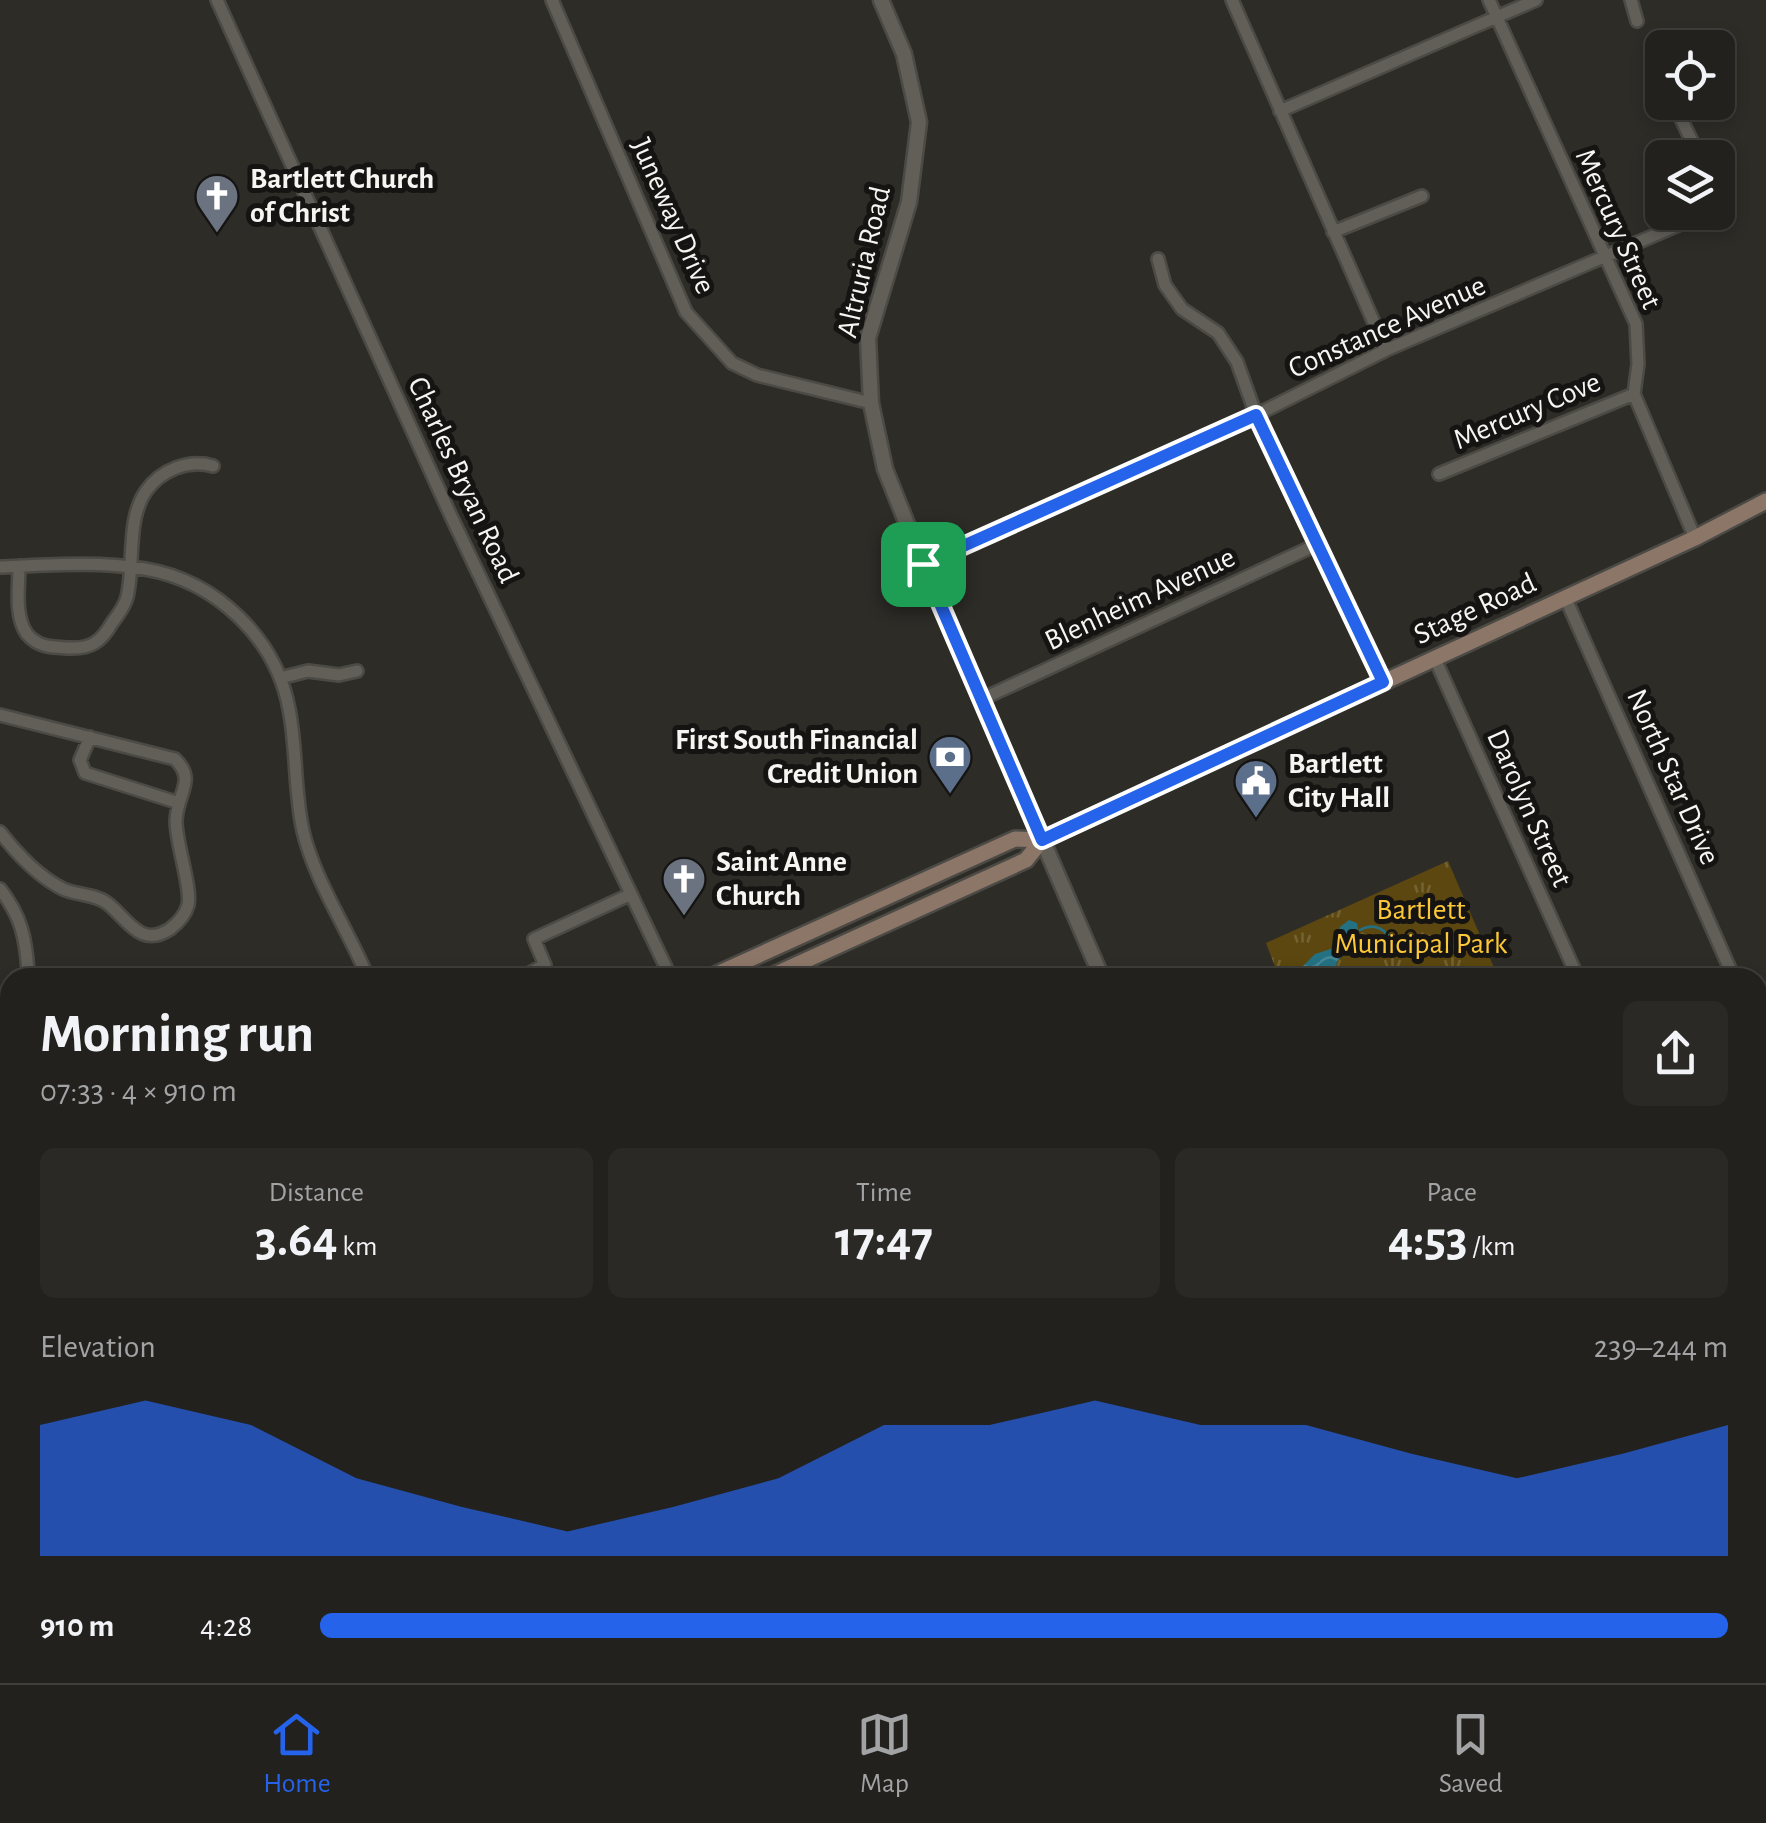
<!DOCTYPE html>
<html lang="en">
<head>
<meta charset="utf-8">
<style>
	body { margin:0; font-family:"Alegreya Sans",sans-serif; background:#2a2926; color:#f1f3f6; height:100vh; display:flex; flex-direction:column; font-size:38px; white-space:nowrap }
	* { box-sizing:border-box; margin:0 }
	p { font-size:32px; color:#a2a3a4 }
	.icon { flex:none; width:55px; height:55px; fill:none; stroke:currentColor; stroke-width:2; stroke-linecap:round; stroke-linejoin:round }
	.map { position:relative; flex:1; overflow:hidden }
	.sheet { position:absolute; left:0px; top:968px; width:1768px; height:718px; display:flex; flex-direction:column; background:#22211d; border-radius:30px 30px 0 0; box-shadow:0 5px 15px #0003,0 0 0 2px #3f3e3b }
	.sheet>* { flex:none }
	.buttons { position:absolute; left:1645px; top:30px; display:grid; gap:20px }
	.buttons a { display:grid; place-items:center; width:90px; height:90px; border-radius:15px; background:#22211d; box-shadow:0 5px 15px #0003,0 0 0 2px #3f3e3b; font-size:50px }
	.pin { position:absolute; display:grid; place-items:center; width:85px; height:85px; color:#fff; margin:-42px; border-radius:20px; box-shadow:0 5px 15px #0006 }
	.round { display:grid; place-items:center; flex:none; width:105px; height:105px; border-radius:15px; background:#2a2926 }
	.summary { display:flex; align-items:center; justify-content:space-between; height:170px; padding:0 40px }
	h1 { font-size:55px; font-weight:700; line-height:75px }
	.metrics { display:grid; grid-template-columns:repeat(3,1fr); gap:15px; height:170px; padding:10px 40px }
	.metrics div { display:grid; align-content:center; border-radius:15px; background:#2a2926; text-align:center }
	.metrics b { font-size:50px; font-weight:700 }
	.metrics small { font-size:28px; font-weight:400 }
	.metrics p { font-size:28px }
	.chart { height:280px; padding:20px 40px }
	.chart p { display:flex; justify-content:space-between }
	.chart svg { width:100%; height:180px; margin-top:10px; fill:#2563eb; opacity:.7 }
	ul { padding:0 40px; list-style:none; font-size:32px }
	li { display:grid; grid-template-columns:160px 120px 1fr; align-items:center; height:75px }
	li i { height:25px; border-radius:12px; background:#2563eb }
	.menu { display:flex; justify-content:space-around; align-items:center; height:140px; border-top:2px solid #3f3e3b; background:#22211d; font-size:28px; color:#a2a3a4 }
	.menu a { display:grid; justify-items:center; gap:5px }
	.menu .selected { color:#2563eb }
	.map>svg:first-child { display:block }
</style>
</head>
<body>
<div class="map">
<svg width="1766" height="1683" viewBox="0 0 1766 1683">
	<defs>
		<pattern id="grass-tufts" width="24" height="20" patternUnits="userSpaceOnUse" patternTransform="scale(2.5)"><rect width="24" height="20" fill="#5b470f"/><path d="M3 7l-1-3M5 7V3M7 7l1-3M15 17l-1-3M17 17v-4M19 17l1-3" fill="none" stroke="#736232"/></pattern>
		<pattern id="water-waves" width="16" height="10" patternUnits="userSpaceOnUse" patternTransform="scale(2.5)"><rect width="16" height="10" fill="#247183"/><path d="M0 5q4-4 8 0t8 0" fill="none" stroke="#448695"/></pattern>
	</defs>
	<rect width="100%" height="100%" fill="#2e2c27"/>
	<!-- built -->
	<path fill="#3a352a" d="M 10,1418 L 10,1675 L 312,1675 L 316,1683 L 0,1683 L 0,1426 Z
		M 369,1675 L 455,1675 L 459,1683 L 372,1683 Z"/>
	<!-- grass -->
	<path fill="url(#grass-tufts)" d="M 1448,861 L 1498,977 L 1279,977 L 1266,943 Z"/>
	<!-- water -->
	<path fill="url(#water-waves)" d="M 1349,920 L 1357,923 L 1360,941 L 1337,961 L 1334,977 L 1303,977 L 1303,966 L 1315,954 L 1334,948 L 1340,927 Z"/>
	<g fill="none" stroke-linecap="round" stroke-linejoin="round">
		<!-- stream -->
		<path stroke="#247183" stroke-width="2.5" d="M 1360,930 C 1371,924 1380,926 1388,935"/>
		<defs>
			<path id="minor" d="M 217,0 L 450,514 L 671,978
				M 552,0 L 686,312 L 732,363 L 757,375 L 871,403
				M 1232,0 L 1386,350
				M 1489,0 L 1636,324 L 1638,364 L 1634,394 L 1695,538
				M 1631,0 L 1637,21
				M 1673,102 L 1700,158
				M 1280,111 L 1536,0
				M 1718,193 L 1724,206 L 1718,209
				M 1333,232 L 1422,196
				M 1158,259 L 1165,285 L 1182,309 L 1218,333 L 1237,362 L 1256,415 L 1383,682
				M 1439,474 L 1634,394
				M 923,564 L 1256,415 L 1386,350 L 1709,212
				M 19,566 C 19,587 14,616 27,634 C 39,648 52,647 69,648 C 91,649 101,642 112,623 C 118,615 125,606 127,597 C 135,564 126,520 146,491 C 161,470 188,459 213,466
				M 0,567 C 47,565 99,561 145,569 C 216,581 276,638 289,709 C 297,749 294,791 303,831 C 315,882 348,929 368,978
				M 1565,597 L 1734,978
				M 1435,659 L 1578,978
				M 280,678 L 308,671 L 339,675 L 357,671
				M 982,699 L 1318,544
				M 0,715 L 175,759 C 197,781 177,792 176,821 C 176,844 192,888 188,905 C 185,916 178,923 170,929 C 140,949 127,918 107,903 C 95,894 76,895 63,889 C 37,876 17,854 0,832
				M 90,737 L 80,760 L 85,773 L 176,802
				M 0,889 C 21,916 26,938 28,972 L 16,978
				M 520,978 L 545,965 L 534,939 L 631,894
				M 1758,1120 L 1766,1116
				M 1762,1277 L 1766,1275
				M 1758,1433 L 1766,1430
				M 678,1675 L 684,1683
				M 840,1675 L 844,1683
				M 988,1675 L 991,1683
				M 1134,1675 L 1138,1683
				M 1564,1675 L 1568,1683
				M 574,1683 L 579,1675
				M 888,1683 L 906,1675"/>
			<path id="tertiary" d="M 881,0 L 904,54 L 919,122 L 909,202 L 868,338 L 871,403 L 885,469 L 923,564 L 1102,978
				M 1407,1675 L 1411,1683"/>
			<path id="secondary" d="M 708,978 L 1015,839 L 1042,840 L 1695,538 L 1766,501
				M 767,978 L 1026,860 L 1042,840
				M 0,1033 L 10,1051
				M 0,1391 L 10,1384
				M 343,1675 L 347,1683"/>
		</defs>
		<!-- minor casing -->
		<use href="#minor" stroke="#4c4a45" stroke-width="16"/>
		<!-- tertiary casing -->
		<use href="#tertiary" stroke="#4c4a45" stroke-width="19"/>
		<!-- secondary casing -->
		<use href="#secondary" stroke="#4c4a45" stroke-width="20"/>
		<!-- minor -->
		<use href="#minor" stroke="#625f59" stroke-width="11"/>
		<!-- tertiary -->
		<use href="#tertiary" stroke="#625f59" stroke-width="14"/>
		<!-- secondary -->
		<use href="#secondary" stroke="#8c7668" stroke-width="15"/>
	</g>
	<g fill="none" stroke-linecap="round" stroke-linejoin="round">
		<defs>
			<path id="route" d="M 1256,415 L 1383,682 L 1042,840 L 923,564 Z"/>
		</defs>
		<!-- route casing -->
		<use href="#route" stroke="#fff" stroke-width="20"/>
		<!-- route -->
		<use href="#route" stroke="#2563eb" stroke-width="12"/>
	</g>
	<!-- icons -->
	<defs>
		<symbol id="church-pin" viewBox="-11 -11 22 30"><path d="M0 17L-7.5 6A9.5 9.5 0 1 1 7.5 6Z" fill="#6b7280" stroke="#151412"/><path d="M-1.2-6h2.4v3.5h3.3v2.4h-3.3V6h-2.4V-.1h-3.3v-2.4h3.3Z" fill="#fff"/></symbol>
		<symbol id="bank-pin" viewBox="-11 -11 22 30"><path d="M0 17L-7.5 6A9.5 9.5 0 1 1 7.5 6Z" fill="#5c6f8a" stroke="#151412"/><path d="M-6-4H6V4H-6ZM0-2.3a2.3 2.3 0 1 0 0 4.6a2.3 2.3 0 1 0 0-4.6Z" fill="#fff"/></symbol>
		<symbol id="civic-pin" viewBox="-11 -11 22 30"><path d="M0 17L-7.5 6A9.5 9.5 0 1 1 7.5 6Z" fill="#5c6f8a" stroke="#151412"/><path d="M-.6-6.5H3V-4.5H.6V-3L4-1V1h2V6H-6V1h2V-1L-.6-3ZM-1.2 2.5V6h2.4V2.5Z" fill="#fff"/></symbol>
	</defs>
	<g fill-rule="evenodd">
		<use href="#church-pin" x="192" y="171" width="50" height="68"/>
		<use href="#bank-pin" x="925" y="732" width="50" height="68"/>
		<use href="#civic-pin" x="1231" y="756" width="50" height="68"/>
		<use href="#church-pin" x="659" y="854" width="50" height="68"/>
	</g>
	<g text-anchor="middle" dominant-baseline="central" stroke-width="10" stroke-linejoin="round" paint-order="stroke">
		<!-- poi labels -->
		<g font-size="30" font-weight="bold" fill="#f6f5f1" stroke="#151412" text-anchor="start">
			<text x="250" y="179">Bartlett Church<tspan x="250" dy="34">of Christ</tspan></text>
			<text x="918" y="740" text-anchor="end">First South Financial<tspan x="918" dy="34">Credit Union</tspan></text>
			<text x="1288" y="764">Bartlett<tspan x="1288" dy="34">City Hall</tspan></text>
			<text x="716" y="862">Saint Anne<tspan x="716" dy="34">Church</tspan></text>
		</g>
		<!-- street labels -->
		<g font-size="30" fill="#f6f5f1" stroke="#151412">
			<text transform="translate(673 216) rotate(66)">Juneway Drive</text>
			<text transform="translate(1618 229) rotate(66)">Mercury Street</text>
			<text transform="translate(864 262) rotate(-77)">Altruria Road</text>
			<text transform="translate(1387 327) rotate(-24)">Constance Avenue</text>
			<text transform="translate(1527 411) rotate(-23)">Mercury Cove</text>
			<text transform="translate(463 480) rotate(65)">Charles Bryan Road</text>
			<text transform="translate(1140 599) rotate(-25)">Blenheim Avenue</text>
			<text transform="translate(1475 609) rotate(-25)">Stage Road</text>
			<text transform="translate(1673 777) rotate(66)">North Star Drive</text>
			<text transform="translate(1529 808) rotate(66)">Darolyn Street</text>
		</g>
		<!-- park labels -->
		<g font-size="30" fill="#fcc838" stroke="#151412">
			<text x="1421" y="910">Bartlett<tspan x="1421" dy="34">Municipal Park</tspan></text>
		</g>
	</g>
</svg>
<div class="buttons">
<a><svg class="icon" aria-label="locate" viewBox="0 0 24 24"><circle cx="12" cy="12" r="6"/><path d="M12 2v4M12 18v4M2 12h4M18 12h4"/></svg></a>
<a><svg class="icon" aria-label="layers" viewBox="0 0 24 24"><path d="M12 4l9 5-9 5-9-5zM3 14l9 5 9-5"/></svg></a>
</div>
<div class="pin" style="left:923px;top:564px;background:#1e9e55"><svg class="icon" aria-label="arrive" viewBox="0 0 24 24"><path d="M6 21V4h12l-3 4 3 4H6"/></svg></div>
<section class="sheet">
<div class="summary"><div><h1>Morning run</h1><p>07:33 · 4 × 910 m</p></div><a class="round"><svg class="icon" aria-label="share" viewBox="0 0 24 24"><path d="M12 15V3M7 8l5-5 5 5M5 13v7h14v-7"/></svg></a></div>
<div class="metrics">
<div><p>Distance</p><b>3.64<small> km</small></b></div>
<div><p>Time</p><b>17:47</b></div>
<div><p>Pace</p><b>4:53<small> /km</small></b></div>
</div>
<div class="chart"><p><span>Elevation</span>239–244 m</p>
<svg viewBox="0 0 160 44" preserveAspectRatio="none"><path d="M0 44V12L10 6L20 12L30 25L40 32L50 38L60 32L70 25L80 12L90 12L100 6L110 12L120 12L130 19L140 25L150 19L160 12V44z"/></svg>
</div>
<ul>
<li><b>910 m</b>4:28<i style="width:100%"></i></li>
</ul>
</section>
</div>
<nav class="menu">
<a class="selected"><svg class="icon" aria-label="home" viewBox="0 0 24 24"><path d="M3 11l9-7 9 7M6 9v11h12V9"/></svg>Home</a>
<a><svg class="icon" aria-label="map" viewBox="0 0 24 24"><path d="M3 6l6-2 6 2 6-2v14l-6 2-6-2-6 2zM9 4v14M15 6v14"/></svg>Map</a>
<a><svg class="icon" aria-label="saved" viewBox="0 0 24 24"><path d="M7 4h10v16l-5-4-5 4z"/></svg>Saved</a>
</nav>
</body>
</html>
